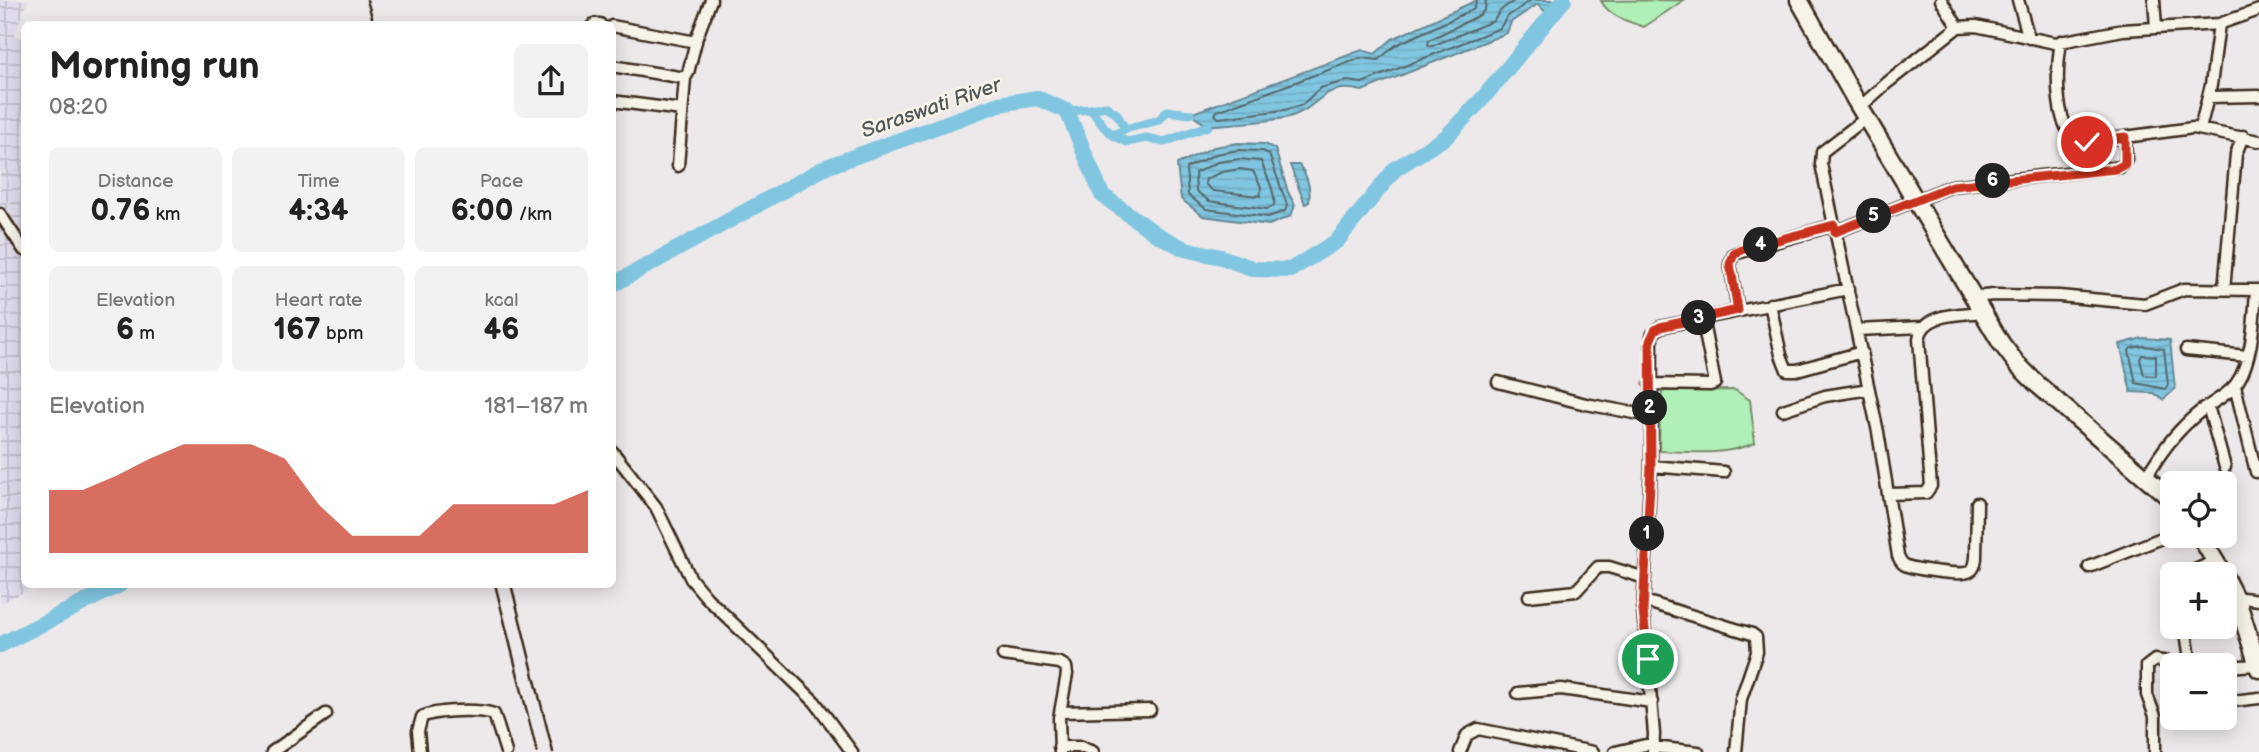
<!DOCTYPE html>
<html lang="en">
<head>
<meta charset="utf-8">
<style>
	body { margin:0; font-family:"Balsamiq Sans",sans-serif; background:#f2f2f2; color:#222; height:100vh; display:flex; flex-direction:column; font-size:26px; white-space:nowrap }
	* { box-sizing:border-box; margin:0 }
	p { font-size:23px; color:#767676 }
	.icon { flex:none; width:38px; height:38px; fill:none; stroke:currentColor; stroke-width:2; stroke-linecap:round; stroke-linejoin:round }
	.map { position:relative; flex:1; overflow:hidden }
	.side { position:absolute; left:21px; top:21px; width:595px; height:567px; display:flex; flex-direction:column; background:#fff; border-radius:10px; box-shadow:0 4px 18px #0003 }
	.side>* { flex:none }
	.fabs { position:absolute; left:2160px; top:471px; display:grid; gap:14px }
	.fabs a { display:grid; place-items:center; width:77px; height:77px; border-radius:10px; background:#fff; box-shadow:0 4px 18px #0003; font-size:35px }
	.pin { position:absolute; display:grid; place-items:center; width:60px; height:60px; color:#fff; margin:-30px; border:4px solid #fff; border-radius:50%; box-shadow:0 2px 7px #0007 }
	.km { position:absolute; width:35px; height:35px; margin:-18px; border-radius:50%; background:#222; color:#fff; font-size:19px; line-height:35px; text-align:center }
	.round { display:grid; place-items:center; flex:none; width:74px; height:74px; border-radius:10px; background:#f2f2f2 }
	.overview { display:flex; align-items:center; justify-content:space-between; height:119px; padding:0 28px }
	h1 { font-size:38px; font-weight:700; line-height:52px }
	.stats { display:grid; grid-template-columns:repeat(3,1fr); gap:10px; height:119px; padding:7px 28px }
	.stats div { display:grid; align-content:center; border-radius:10px; background:#f2f2f2; text-align:center }
	.stats b { font-size:30px; font-weight:700 }
	.stats small { font-size:19px; font-weight:400 }
	.stats p { font-size:19px }
	.chart { height:196px; padding:14px 28px }
	.chart p { display:flex; justify-content:space-between }
	.chart svg { width:100%; height:126px; margin-top:7px; fill:#c8321e; opacity:.7 }
	.map>svg:first-child { display:block }
</style>
</head>
<body>
<div class="map">
<svg width="2259" height="752" viewBox="0 0 2259 752">
	<defs>
		<pattern id="industrial-grid" width="8" height="8" patternUnits="userSpaceOnUse" patternTransform="scale(1.75)"><rect width="8" height="8" fill="#e1dcec"/><path d="M0 4h8M4 0v8" fill="none" stroke="#c2bdca"/></pattern>
		<pattern id="water-rules" width="6" height="5" patternUnits="userSpaceOnUse" patternTransform="scale(1.75)"><rect width="6" height="5" fill="#81c6e1"/><path d="M0 2.5h6" fill="none" stroke="#70aac1"/></pattern>
	</defs>
	<rect width="100%" height="100%" fill="#ede9ea"/>
	<filter id="ink" filterUnits="userSpaceOnUse"><feTurbulence type="fractalNoise" baseFrequency=".0143" numOctaves="2"/><feDisplacementMap in="SourceGraphic" scale="14" xChannelSelector="R" yChannelSelector="G"/><feConvolveMatrix kernelMatrix="1 2 1 2 8 2 1 2 1" color-interpolation-filters="sRGB"/></filter>
	<g filter="url(#ink)">
		<!-- industrial -->
		<path fill="url(#industrial-grid)" d="M 0,0 L 28,0 L 14,35 L 24,39 L 24,584 L 38,585 L 0,604 Z"/>
		<!-- green -->
		<path fill="#b0efb7" stroke="#768c6a" stroke-width="2" d="M 1684,0 L 1644,27 C 1627,21 1610,17 1601,1 Z
			M 1735,390 L 1750,400 L 1755,443 C 1724,456 1692,452 1659,451 L 1660,401 L 1663,391 Z"/>
		<!-- water -->
		<path fill="url(#water-rules)" stroke="#658893" stroke-width="2" d="M 1477,0 L 1564,0 L 1550,17 L 1538,4 L 1511,22 L 1507,33 L 1362,91 C 1321,81 1321,108 1289,117 C 1264,123 1234,123 1208,126 L 1190,114 L 1362,50 L 1375,54 L 1392,39 Z
			M 1238,143 L 1265,144 L 1275,149 L 1288,192 L 1295,205 L 1291,216 L 1269,225 L 1203,216 L 1181,199 L 1177,164 L 1214,147 Z
			M 1290,165 L 1299,165 C 1308,176 1311,188 1309,202 L 1305,204 Z
			M 2143,338 L 2170,340 L 2175,389 L 2163,400 L 2154,393 L 2131,392 L 2120,344 Z"/>
		<g fill="none" stroke-linecap="round" stroke-linejoin="round">
			<!-- shore -->
			<path stroke="#57686c" stroke-width="2" d="M 1477,0 L 1474,9 L 1396,45 L 1378,60 L 1361,58 L 1217,111 L 1215,115 L 1219,118 L 1285,110 L 1302,105 L 1320,88 L 1347,81 L 1362,83 L 1500,28 L 1507,17 L 1531,0
				M 1486,0 L 1485,9 L 1480,15 L 1429,40 L 1428,45 L 1432,46 L 1493,21 L 1501,10 L 1515,0
				M 1238,150 L 1263,151 L 1269,154 L 1287,205 L 1285,211 L 1268,217 L 1206,209 L 1188,195 L 1186,168 L 1216,154 Z
				M 1239,159 L 1261,161 C 1266,176 1276,191 1274,206 L 1267,209 L 1209,201 L 1196,191 L 1195,173 L 1218,162 Z
				M 1240,169 L 1253,171 L 1261,187 L 1260,196 L 1213,191 L 1205,184 L 1206,179 L 1222,172 Z
				M 2144,346 L 2164,349 L 2168,385 L 2165,389 L 2136,383 L 2129,351 L 2131,348 Z
				M 2142,355 L 2156,356 L 2156,376 L 2144,375 L 2140,359 Z"/>
			<!-- canal -->
			<path stroke="#81c6e1" stroke-width="9" d="M 1091,109 L 1105,106 L 1117,114 L 1125,129
				M 1067,111 L 1091,109 L 1104,127 L 1113,135 L 1127,142 L 1146,138 L 1164,142 L 1208,126
				M 1113,135 L 1125,129 L 1159,120 L 1167,111 L 1190,114"/>
			<!-- river -->
			<path stroke="#81c6e1" stroke-width="16" d="M 612,285 L 826,167 L 999,104 L 1037,98 L 1067,111 L 1102,195 L 1156,234 L 1185,249 L 1221,257 L 1254,269 L 1290,270 L 1337,241 L 1395,169 L 1446,137 L 1484,97 L 1564,0
				M 0,645 L 121,584"/>
			<defs>
				<path id="minor" d="M 1941,0 L 1958,27
					M 2018,0 L 2029,38
					M 2154,0 L 2156,27
					M 594,24 L 600,24
					M 612,26 L 696,42
					M 2061,41 C 2057,66 2051,140 2087,142 L 2193,128 L 2259,141
					M 612,66 L 685,78 L 688,73 L 697,37 L 711,0
					M 2208,97 L 2259,96
					M 612,101 L 682,110
					M 1860,107 L 1887,83 L 1958,27 L 1976,26 L 2055,43 L 2123,30 L 2219,24 L 2259,10
					M 1866,118 L 1822,152 L 1821,164 L 1878,432 L 1898,556 C 1900,560 1901,563 1905,565 C 1912,569 1961,576 1968,572 C 1974,570 1975,565 1976,558 L 1977,503
					M 2200,129 L 2211,85 L 2219,24
					M 678,166 L 685,78
					M 0,214 L 24,250
					M 1835,232 L 1952,186 L 2121,167 L 2126,160 L 2125,137
					M 2224,290 L 2236,154 L 2243,136
					M 1973,297 L 1994,295 L 2059,296 L 2145,304 L 2184,289 L 2259,290
					M 1770,304 L 1781,355 L 1787,370 L 1797,370 L 1862,352
					M 1738,310 L 1730,264 L 1734,254 L 1834,225
					M 1857,330 L 1922,327
					M 2186,350 L 2247,356
					M 1498,382 L 1586,404 L 1650,416
					M 1650,384 L 1710,385 L 1715,383 L 1702,318
					M 2235,386 L 2256,472
					M 2208,406 L 2225,467
					M 1783,410 L 1825,396 L 1869,389
					M 612,451 L 656,507 L 691,579 L 707,598 L 815,702 L 852,752
					M 1651,466 L 1724,472
					M 2147,476 C 2161,451 2179,428 2202,410 C 2213,402 2228,395 2236,384 C 2253,361 2254,318 2256,290
					M 1888,494 L 1926,493 L 1931,486 L 1919,339 C 1923,312 1960,315 1982,312
					M 2089,567 L 2172,534
					M 2186,574 L 2215,561
					M 1529,596 L 1576,591 L 1598,567 L 1609,567 L 1645,578
					M 2234,597 L 2259,600
					M 1644,601 L 1752,634 L 1756,637 L 1757,652 L 1741,699 L 1736,752
					M 2185,626 L 2191,665
					M 1003,655 L 1060,663 L 1066,667 L 1067,674 L 1059,718 L 1060,752
					M 2224,667 L 2258,665
					M 1518,693 L 1561,689 L 1652,702
					M 2224,702 L 2259,698
					M 1060,712 L 1150,710
					M 1059,747 L 1081,747 L 1093,752
					M 1653,747 L 1698,752
					M 272,752 L 326,714
					M 420,752 L 418,731 L 422,717 C 436,710 479,709 494,714 L 506,752
					M 1460,752 L 1467,735 L 1478,729 L 1593,752
					M 1615,752 L 1654,743
					M 1653,752 L 1654,734 L 1643,610 L 1651,466 L 1652,335 L 1660,327 L 1848,289
					M 2155,752 L 2155,716 L 2147,695 L 2147,666 L 2155,660 L 2190,665"/>
				<path id="trunk" d="M 1799,0 L 1856,101 L 2001,343 L 2017,364 L 2038,385 L 2172,500
					M 2200,536 L 2223,574
					M 2224,576 L 2239,606 L 2259,669"/>
			</defs>
			<!-- minor casing -->
			<use href="#minor" stroke="#3b2a1e" stroke-width="15"/>
			<!-- trunk casing -->
			<use href="#trunk" stroke="#3b2a1e" stroke-width="21"/>
			<!-- minor -->
			<use href="#minor" stroke="#f7f3e8" stroke-width="10"/>
			<!-- trunk -->
			<use href="#trunk" stroke="#f7f3e8" stroke-width="16"/>
			<!-- rail -->
			<path stroke="#3b2a1e" stroke-width="2.5" d="M 367,0 L 374,24
				M 495,584 L 537,752
				M 511,584 L 553,752"/>
		</g>
	</g>
	<g fill="none" stroke-linecap="round" stroke-linejoin="round" filter="url(#ink)">
		<defs>
			<path id="route" d="M 1648,659 L 1643,610 L 1651,466 L 1650,341 L 1655,330 L 1660,327 L 1738,310 L 1730,264 L 1734,254 L 1741,250 L 1834,225 L 1835,232 L 1952,186 L 2116,169 L 2125,164 L 2125,137 L 2087,142"/>
		</defs>
		<!-- route casing -->
		<use href="#route" stroke="#fff" stroke-width="14"/>
		<!-- route -->
		<use href="#route" stroke="#c8321e" stroke-width="9"/>
	</g>
	<g text-anchor="middle" dominant-baseline="central" stroke-width="5" stroke-linejoin="round" paint-order="stroke">
		<!-- water labels -->
		<g font-size="21" font-style="italic" fill="#505958" stroke="#f7f3e8">
			<text transform="translate(931 108) rotate(-19)">Saraswati River</text>
		</g>
	</g>
</svg>
<div class="fabs">
<a><svg class="icon" aria-label="locate" viewBox="0 0 24 24"><circle cx="12" cy="12" r="6"/><path d="M12 2v4M12 18v4M2 12h4M18 12h4"/></svg></a>
<a>+</a>
<a>−</a>
</div>
<div class="pin" style="left:1648px;top:659px;background:#1e9e55"><svg class="icon" aria-label="arrive" viewBox="0 0 24 24"><path d="M6 21V4h12l-3 4 3 4H6"/></svg></div>
<div class="pin" style="left:2087px;top:142px;background:#d93025"><svg class="icon" aria-label="check" viewBox="0 0 24 24"><path d="M5 12l5 5 9-10"/></svg></div>
<b class="km" style="left:1647px;top:534px">1</b>
<b class="km" style="left:1650px;top:408px">2</b>
<b class="km" style="left:1699px;top:318px">3</b>
<b class="km" style="left:1761px;top:245px">4</b>
<b class="km" style="left:1874px;top:216px">5</b>
<b class="km" style="left:1993px;top:181px">6</b>
<section class="side">
<div class="overview"><div><h1>Morning run</h1><p>08:20</p></div><a class="round"><svg class="icon" aria-label="share" viewBox="0 0 24 24"><path d="M12 15V3M7 8l5-5 5 5M5 13v7h14v-7"/></svg></a></div>
<div class="stats">
<div><p>Distance</p><b>0.76<small> km</small></b></div>
<div><p>Time</p><b>4:34</b></div>
<div><p>Pace</p><b>6:00<small> /km</small></b></div>
</div>
<div class="stats">
<div><p>Elevation</p><b>6<small> m</small></b></div>
<div><p>Heart rate</p><b>167<small> bpm</small></b></div>
<div><p>kcal</p><b>46</b></div>
</div>
<div class="chart"><p><span>Elevation</span>181–187 m</p>
<svg viewBox="0 0 160 44" preserveAspectRatio="none"><path d="M0 44V22L10 22L20 17L30 11L40 6L50 6L60 6L70 11L80 27L90 38L100 38L110 38L120 27L130 27L140 27L150 27L160 22V44z"/></svg>
</div>
</section>
</div>
</body>
</html>
